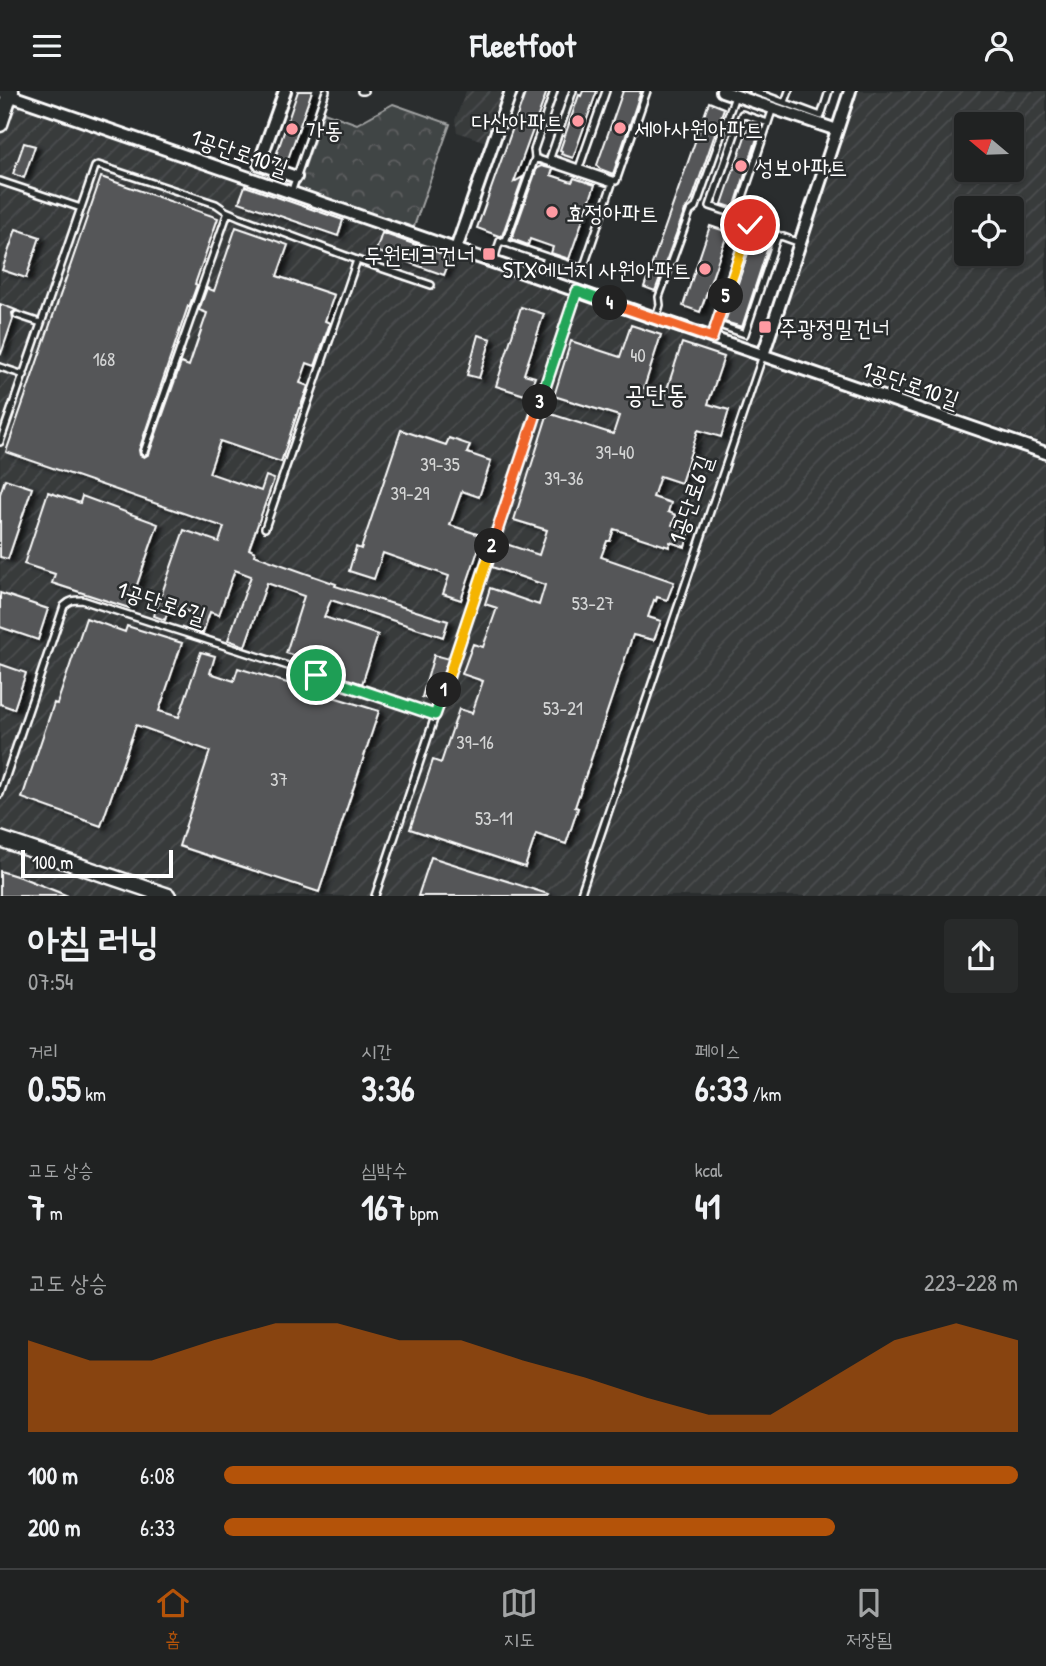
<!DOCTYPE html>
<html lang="ko">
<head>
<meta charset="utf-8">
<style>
	body { margin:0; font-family:"Patrick Hand","Poor Story",sans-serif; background:#282a2a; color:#f1f3f6; height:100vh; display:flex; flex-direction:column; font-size:26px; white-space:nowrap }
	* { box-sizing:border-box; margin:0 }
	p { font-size:23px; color:#a2a4a5 }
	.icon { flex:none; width:38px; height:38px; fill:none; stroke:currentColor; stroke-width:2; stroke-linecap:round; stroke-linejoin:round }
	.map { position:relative; height:805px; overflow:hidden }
	.side { display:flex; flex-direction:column; background:#202222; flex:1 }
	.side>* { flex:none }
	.needle { width:46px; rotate:289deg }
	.controls { position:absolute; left:954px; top:21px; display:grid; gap:14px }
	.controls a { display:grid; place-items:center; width:70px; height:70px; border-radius:7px; background:#202222; box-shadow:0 2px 5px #0004,0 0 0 2px #3d3f40; font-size:35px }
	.scale { position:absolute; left:21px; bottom:18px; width:152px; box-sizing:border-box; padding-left:7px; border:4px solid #fff; border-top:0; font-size:19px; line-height:24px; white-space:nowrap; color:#fff; -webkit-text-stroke:5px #2a2d2e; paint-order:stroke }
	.pin { position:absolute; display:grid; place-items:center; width:60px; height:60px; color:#fff; margin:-30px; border:4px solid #fff; border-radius:50%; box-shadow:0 2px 7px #0007 }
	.km { position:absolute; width:35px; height:35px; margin:-18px; border-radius:50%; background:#222; color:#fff; font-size:19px; line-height:35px; text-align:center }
	.round { display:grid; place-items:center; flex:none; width:74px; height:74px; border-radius:7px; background:#282a2a }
	.head { display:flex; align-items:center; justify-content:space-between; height:119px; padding:0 28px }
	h1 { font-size:38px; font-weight:700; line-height:52px }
	.figures { display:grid; grid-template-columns:repeat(3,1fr); gap:10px; height:119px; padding:7px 28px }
	.figures div { display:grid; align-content:center }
	.figures b { font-size:35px; font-weight:700 }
	.figures small { font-size:19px; font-weight:400 }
	.figures p { font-size:19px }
	.chart { height:196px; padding:14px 28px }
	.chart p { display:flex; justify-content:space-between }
	.chart svg { width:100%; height:126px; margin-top:7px; fill:#b45309; opacity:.7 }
	ul { padding:0 28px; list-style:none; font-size:23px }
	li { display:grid; grid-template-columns:112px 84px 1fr; align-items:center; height:52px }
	li i { height:18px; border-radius:9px; background:#b45309 }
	header { display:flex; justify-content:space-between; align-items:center; height:91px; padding:0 28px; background:#202222; font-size:32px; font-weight:700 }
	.menu { display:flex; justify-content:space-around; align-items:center; height:98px; border-top:2px solid #3d3f40; background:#202222; font-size:19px; color:#a2a4a5 }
	.menu a { display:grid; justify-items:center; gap:4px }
	.menu .active { color:#b45309 }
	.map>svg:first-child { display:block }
</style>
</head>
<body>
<header><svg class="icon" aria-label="menu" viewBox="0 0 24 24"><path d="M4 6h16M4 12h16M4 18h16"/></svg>Fleetfoot<svg class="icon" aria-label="person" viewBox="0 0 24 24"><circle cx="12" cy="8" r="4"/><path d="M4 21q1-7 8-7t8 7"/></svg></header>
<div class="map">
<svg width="1046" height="805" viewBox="0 0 1046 805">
	<defs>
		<pattern id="industrial-furrows" width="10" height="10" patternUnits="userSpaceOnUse" patternTransform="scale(1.75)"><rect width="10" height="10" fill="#373a3b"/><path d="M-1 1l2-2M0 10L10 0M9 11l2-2" fill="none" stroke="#4b4e4f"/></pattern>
		<pattern id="forest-crowns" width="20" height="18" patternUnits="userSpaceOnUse" patternTransform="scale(1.75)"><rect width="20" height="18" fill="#414445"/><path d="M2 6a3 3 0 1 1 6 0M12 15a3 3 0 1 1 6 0" fill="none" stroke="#5e6061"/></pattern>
		<filter id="shadow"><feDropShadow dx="5.5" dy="3" stdDeviation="2" flood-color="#0009"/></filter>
	</defs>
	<rect width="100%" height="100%" fill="#2a2d2e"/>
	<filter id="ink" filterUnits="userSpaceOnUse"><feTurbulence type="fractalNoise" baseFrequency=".0143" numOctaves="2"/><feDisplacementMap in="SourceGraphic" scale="14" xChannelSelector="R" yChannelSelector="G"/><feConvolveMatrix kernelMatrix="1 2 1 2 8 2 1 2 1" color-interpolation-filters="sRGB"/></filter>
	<g filter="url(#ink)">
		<!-- industrial -->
		<path fill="url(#industrial-furrows)" fill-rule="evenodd" d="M 466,0 L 504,0 L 486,51 L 457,41 L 455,29 Z
			M 856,0 L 1046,0 L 1046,352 L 769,257 ZM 966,33 L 1012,33 L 1012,79 L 966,79 ZM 966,117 L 1012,117 L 1012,163 L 966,163 Z
			M 0,1 L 1046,362 L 1046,805 L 0,805 Z"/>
		<!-- forest -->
		<path fill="url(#forest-crowns)" stroke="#a0a2a2" stroke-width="2" d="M 393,13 L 450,33 L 413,138 L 297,98 L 324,21 L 357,33 Z"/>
		<!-- building -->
		<path fill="#555758" stroke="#fff" stroke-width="2" filter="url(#shadow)" d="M 298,0 L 312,0 L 286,74 L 274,70 Z
			M 526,0 L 547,0 L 514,91 L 523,86 L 502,145 L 499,145 L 477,137 Z
			M 583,0 L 597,0 L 573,67 L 561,63 L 562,60 L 560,59 L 579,4 L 581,5 Z
			M 623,0 L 641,0 L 613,83 L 600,78 L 597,74 Z
			M 709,11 L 724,17 L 692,109 L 685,119 L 655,200 L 644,196 Z
			M 750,31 L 761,35 L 734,117 L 722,113 Z
			M 24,52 L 35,55 L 24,87 L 13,83 Z
			M 541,75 L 553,78 L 551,84 L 572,91 L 574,87 L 595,94 L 569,168 L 551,162 L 553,156 L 530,148 L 528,154 L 512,148 L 537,77 Z
			M 101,86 L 218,127 L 195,193 L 197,194 L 189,216 L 188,215 L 139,359 L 140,364 L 144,366 L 149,363 L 181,272 L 189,275 L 207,222 L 199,219 L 207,197 L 214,200 L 236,136 L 288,154 L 277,185 L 334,204 L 325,230 L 330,232 L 315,275 L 307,272 L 300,292 L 308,295 L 300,317 L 299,317 L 281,371 L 220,350 L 209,382 L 261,400 L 266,385 L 274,388 L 249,458 L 255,461 L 254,464 L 336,493 L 335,495 L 448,530 L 443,546 L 331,509 L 324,526 L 378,544 L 362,593 L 319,578 L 321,573 L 286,562 L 304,505 L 267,492 L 245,555 L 228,549 L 251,485 L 235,479 L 219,524 L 210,521 L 203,542 L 189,538 L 194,523 L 170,514 L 165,529 L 154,525 L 184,439 L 219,451 L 224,436 L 6,361 Z
			M 245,95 L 343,129 L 338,145 L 239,111 Z
			M 710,135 L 728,141 L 700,221 L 683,215 Z
			M 16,138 L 40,146 L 26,187 L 2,179 Z
			M 755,141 L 771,147 L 742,236 L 725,231 Z
			M 382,142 L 451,166 L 444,184 L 376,160 Z
			M 0,213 L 16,219 L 12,222 L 13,228 L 1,263 L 0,262 Z
			M 521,216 L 544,223 L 524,283 L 535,286 L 528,305 L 496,295 Z
			M 631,234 L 661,244 L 644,297 L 665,304 L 682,252 L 724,266 L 708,313 L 729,319 L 721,346 L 698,339 L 681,392 L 660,385 L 653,406 L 671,412 L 668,421 L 676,424 L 672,434 L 690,440 L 685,456 L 670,451 L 669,456 L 614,438 L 610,450 L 607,450 L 601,466 L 674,491 L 667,509 L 657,506 L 656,510 L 654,509 L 648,526 L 661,530 L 654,549 L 633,544 L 575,716 L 578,717 L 566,753 L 536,743 L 525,776 L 410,738 L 433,669 L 441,672 L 459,618 L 472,622 L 483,590 L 462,583 L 473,553 L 483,556 L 497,517 L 485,513 L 490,497 L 539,514 L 545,494 L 492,476 L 500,451 L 539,464 L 547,439 L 514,429 L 548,322 L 613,343 L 619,325 L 554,305 L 571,250 L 620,266 Z
			M 478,244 L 491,248 L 479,287 L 467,284 Z
			M 401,339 L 446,354 L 449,347 L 470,354 L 467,362 L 491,370 L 479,406 L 462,400 L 450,434 L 483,445 L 461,509 L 443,503 L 449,485 L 383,462 L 374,488 L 349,480 L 356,456 L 361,458 Z
			M 5,388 L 32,397 L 8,468 L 0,466 L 0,403 Z
			M 48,401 L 80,412 L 82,405 L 158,433 L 129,517 L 52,492 L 55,483 L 24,473 Z
			M 0,502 L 48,518 L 38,549 L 0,536 Z
			M 86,527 L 125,541 L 127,535 L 182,552 L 159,620 L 179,626 L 201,561 L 215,565 L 210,582 L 234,590 L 238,577 L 379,620 L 319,801 L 179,755 L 210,660 L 136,634 L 101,735 L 22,707 L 54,612 L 57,613 Z
			M 434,564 L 449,568 L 435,610 L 422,606 Z
			M 0,573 L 26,582 L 14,618 L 0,613 Z
			M 431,766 L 548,803 L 547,805 L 418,805 Z
			M 0,780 L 23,787 L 68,805 L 0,805 Z"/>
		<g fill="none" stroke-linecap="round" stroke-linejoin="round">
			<defs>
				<path id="lane" d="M 361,0 L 364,0
					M 573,0 L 550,67 L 616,90 L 647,0
					M 753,0 L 821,25 L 829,0
					M 785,11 L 789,0
					M 768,32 L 742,23 L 710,115 L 737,124 L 773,17
					M 579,77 L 606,0
					M 0,90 L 81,117
					M 293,96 L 326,0
					M 505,152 L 535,67
					M 493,171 L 500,150 L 547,166
					M 540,187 L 547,166 L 583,178 L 612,93 L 535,67 L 534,59 L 554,0
					M 17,224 L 41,232
					M 656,227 L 660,214 L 659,206 L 690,121 L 696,116 L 735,5
					M 716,233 L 745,243 L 778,144
					M 712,247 L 750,134 L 800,152
					M 0,276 L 24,284
					M 0,351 L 95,76 L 98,74 L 216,113 L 226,120 L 240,126 L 357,169 L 431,194
					M 144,361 L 228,121
					M 265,437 L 357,169
					M 0,703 L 64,515 C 70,509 74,509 82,509 L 316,584 L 435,624
					M 375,805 L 577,200
					M 580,805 L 763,264"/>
				<path id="street" d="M 285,0 L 259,73 L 296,86
					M 722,0 L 837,39
					M 0,1 L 1046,362
					M 456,158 L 511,0
					M 763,264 L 850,0"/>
				<path id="secondary" d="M 0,33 L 11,0
					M 0,748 L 168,805"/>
			</defs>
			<!-- lane casing -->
			<use href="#lane" stroke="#fff" stroke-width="10"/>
			<!-- street casing -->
			<use href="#street" stroke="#fff" stroke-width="16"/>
			<!-- secondary casing -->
			<use href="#secondary" stroke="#fff" stroke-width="19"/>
			<!-- lane -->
			<use href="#lane" stroke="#2a2d2e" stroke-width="5"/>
			<!-- street -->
			<use href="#street" stroke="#2a2d2e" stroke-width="10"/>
			<!-- secondary -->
			<use href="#secondary" stroke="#2a2d2e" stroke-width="14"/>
		</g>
	</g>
	<g fill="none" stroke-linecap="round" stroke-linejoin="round" filter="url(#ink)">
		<defs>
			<path id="split-1" d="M 316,584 L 435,624 L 444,599"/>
			<path id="split-2" d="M 444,599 L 492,455"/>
			<path id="split-3" d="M 492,455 L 540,311"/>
			<path id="split-4" d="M 540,311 L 577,200 L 610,212"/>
			<path id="split-5" d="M 610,212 L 712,247 L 726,205"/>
			<path id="split-6" d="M 726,205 L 750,134"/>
		</defs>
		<!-- split-1 casing -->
		<use href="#split-1" stroke="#fff" stroke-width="14"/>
		<!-- split-2 casing -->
		<use href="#split-2" stroke="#fff" stroke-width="14"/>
		<!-- split-3 casing -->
		<use href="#split-3" stroke="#fff" stroke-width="14"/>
		<!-- split-4 casing -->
		<use href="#split-4" stroke="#fff" stroke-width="14"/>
		<!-- split-5 casing -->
		<use href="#split-5" stroke="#fff" stroke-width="14"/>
		<!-- split-6 casing -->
		<use href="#split-6" stroke="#fff" stroke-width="14"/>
		<!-- split-1 -->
		<use href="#split-1" stroke="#22a559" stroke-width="9"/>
		<!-- split-2 -->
		<use href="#split-2" stroke="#f5b400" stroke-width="9"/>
		<!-- split-3 -->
		<use href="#split-3" stroke="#f0652b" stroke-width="9"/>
		<!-- split-4 -->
		<use href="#split-4" stroke="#22a559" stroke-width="9"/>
		<!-- split-5 -->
		<use href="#split-5" stroke="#f0652b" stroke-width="9"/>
		<!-- split-6 -->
		<use href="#split-6" stroke="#f5b400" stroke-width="9"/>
	</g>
	<!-- markers -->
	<g fill="#ff9aa2" stroke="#2a2d2e" stroke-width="2.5">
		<circle cx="578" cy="30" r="7"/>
		<circle cx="620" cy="37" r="7"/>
		<circle cx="292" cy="38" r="7"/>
		<circle cx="741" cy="75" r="7"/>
		<circle cx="552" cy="121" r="7"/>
		<rect x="482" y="156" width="14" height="14" rx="3.5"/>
		<circle cx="705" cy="178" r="7"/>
		<rect x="758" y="229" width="14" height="14" rx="3.5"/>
	</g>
	<g text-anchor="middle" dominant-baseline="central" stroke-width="5" stroke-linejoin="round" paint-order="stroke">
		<!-- number labels -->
		<g font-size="19" fill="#d4d5d5">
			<text x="638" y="264">40</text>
			<text x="104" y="268">168</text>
			<text x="615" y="361">39-40</text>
			<text x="440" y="373">39-35</text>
			<text x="564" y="387">39-36</text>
			<text x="410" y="402">39-29</text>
			<text x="593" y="512">53-27</text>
			<text x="563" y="617">53-21</text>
			<text x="475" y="651">39-16</text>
			<text x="279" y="688">37</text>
			<text x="494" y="727">53-11</text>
		</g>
		<!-- poi labels -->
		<g font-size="23" fill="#fff" stroke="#2a2d2e" text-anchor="start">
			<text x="564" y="30" text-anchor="end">다산아파트</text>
			<text x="634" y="37">세아사원아파트</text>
			<text x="306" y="38">가동</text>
			<text x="755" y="75">성보아파트</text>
			<text x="566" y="121">효정아파트</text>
			<text x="475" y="163" text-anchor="end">두원테크건너</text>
			<text x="691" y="178" text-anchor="end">STX에너지 사원아파트</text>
			<text x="779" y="236">주광정밀건너</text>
		</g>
		<!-- street labels -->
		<g font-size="23" fill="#fff" stroke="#2a2d2e">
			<text transform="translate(240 61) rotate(19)">1공단로10길</text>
			<text transform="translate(911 293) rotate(19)">1공단로10길</text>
			<text transform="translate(690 408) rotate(-71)">1공단로6길</text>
			<text transform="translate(162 511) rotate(18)">1공단로6길</text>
		</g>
		<!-- quarter labels -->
		<g font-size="26" fill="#fff" stroke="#2a2d2e">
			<text x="656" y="302">공단동</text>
		</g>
	</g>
</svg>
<div class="controls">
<a><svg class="needle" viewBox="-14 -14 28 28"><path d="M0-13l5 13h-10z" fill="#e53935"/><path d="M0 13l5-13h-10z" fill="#a2a4a5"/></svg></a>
<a><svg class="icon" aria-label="locate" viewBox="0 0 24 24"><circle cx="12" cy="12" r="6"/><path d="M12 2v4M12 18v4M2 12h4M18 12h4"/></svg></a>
</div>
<div class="scale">100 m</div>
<div class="pin" style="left:316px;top:584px;background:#1e9e55"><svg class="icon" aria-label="arrive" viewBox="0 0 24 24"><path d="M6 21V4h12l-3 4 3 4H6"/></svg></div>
<div class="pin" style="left:750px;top:134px;background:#d93025"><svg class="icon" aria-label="check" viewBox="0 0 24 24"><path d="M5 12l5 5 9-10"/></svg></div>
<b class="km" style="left:444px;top:599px">1</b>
<b class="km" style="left:492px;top:455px">2</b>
<b class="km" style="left:540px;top:311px">3</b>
<b class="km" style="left:610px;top:212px">4</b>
<b class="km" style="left:726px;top:205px">5</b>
</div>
<section class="side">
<div class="head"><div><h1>아침 러닝</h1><p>07:54</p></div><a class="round"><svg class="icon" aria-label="share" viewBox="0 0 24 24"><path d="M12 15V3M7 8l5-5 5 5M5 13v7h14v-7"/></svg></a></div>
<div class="figures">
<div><p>거리</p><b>0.55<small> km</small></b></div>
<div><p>시간</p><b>3:36</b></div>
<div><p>페이스</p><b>6:33<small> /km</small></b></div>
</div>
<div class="figures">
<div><p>고도 상승</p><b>7<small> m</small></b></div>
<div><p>심박수</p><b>167<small> bpm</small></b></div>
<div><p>kcal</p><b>41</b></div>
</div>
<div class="chart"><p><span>고도 상승</span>223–228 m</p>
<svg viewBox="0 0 160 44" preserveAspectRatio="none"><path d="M0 44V12L10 19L20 19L30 12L40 6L50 6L60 12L70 12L80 19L90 25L100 32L110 38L120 38L130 25L140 12L150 6L160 12V44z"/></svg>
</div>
<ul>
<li><b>100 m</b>6:08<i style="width:100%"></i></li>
<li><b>200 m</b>6:33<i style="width:77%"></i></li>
</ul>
</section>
<nav class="menu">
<a class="active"><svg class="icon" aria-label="home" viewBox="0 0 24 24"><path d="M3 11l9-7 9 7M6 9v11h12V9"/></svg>홈</a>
<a><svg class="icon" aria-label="map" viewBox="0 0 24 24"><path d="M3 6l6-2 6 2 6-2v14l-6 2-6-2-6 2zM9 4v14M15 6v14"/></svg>지도</a>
<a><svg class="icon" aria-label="saved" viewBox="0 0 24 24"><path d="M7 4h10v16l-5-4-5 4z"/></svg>저장됨</a>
</nav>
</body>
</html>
